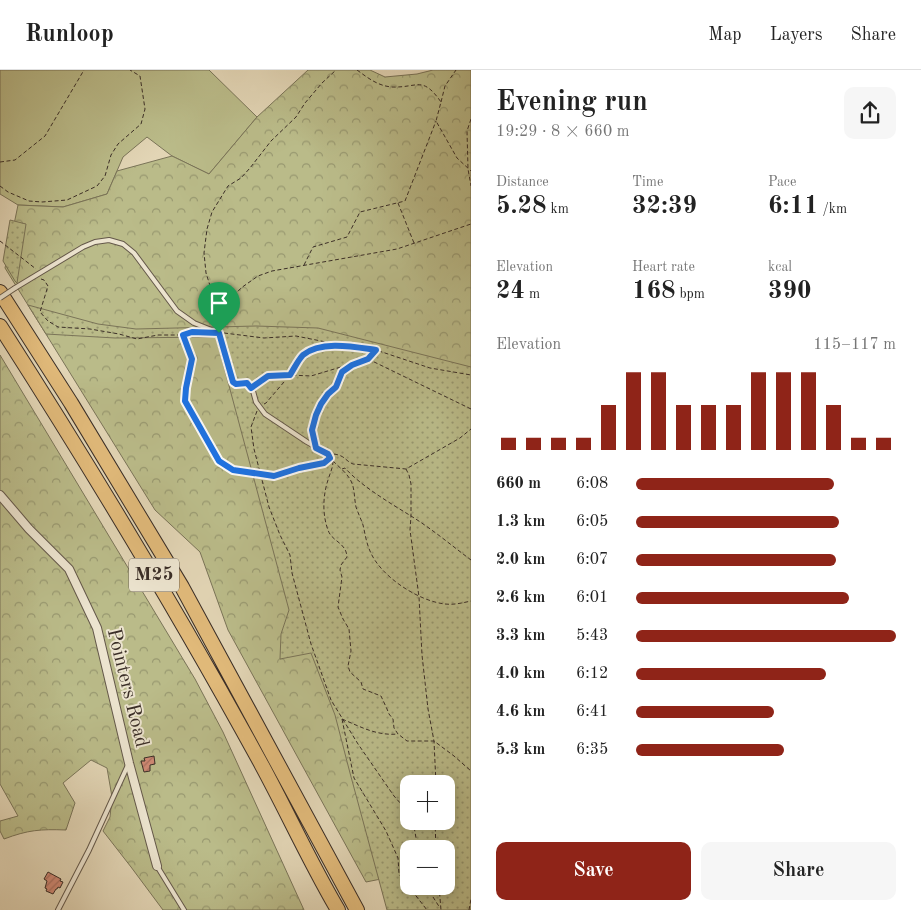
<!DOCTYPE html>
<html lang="en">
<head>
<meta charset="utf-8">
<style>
	body { margin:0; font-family:"Old Standard TT",serif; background:#f6f6f6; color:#222; height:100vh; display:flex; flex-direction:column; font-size:19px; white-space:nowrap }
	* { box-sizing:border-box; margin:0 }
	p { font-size:16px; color:#767676 }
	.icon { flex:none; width:28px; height:28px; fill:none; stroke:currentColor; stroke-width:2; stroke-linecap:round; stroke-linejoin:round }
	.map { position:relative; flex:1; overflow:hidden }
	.drawer { display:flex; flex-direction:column; background:#fff; width:450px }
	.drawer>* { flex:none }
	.tools { position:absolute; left:400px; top:705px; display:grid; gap:10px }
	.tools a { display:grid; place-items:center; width:55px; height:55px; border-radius:10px; background:#fff; box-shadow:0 2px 12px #0003; font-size:25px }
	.pin { position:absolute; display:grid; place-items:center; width:42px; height:42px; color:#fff; margin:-51px -21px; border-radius:50% 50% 50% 0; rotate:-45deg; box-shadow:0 0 5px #0007 }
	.pin .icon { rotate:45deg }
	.round { display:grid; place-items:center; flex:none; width:52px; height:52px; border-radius:10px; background:#f6f6f6 }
	.overview { display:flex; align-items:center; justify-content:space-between; height:85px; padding:0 25px }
	h1 { font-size:28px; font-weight:800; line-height:38px }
	.metrics { display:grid; grid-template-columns:repeat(3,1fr); gap:8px; height:85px; padding:5px 25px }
	.metrics div { display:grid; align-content:center }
	.metrics b { font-size:25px; font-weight:800 }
	.metrics small { font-size:14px; font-weight:400 }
	.metrics p { font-size:14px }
	.chart { height:140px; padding:10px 25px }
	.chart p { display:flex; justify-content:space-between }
	.chart svg { width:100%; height:90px; margin-top:5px; stroke:#8f2418; stroke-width:6 }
	.button { display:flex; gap:10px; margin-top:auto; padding:10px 25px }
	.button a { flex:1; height:58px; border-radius:10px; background:#8f2418; color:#fff; font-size:20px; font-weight:800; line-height:58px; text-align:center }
	.button a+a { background:#f6f6f6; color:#222 }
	ul { padding:0 25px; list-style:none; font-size:16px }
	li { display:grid; grid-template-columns:80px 60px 1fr; align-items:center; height:38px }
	li i { height:12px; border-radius:6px; background:#8f2418 }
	header { display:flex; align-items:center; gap:30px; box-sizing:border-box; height:70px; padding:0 25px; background:#fff; border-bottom:1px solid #e0e0e0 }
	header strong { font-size:24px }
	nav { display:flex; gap:28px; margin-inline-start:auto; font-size:18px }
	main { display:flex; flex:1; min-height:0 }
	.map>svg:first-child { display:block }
</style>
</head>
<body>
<header>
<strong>Runloop</strong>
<nav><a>Map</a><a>Layers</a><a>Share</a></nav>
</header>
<main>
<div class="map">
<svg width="471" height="840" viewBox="0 0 471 840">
	<defs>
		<pattern id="forest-crowns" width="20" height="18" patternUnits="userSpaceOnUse" patternTransform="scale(1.25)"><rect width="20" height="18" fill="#babb89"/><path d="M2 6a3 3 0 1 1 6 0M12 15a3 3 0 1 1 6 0" fill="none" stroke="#989870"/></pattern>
		<pattern id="park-dots" width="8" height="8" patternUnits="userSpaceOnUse" patternTransform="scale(1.25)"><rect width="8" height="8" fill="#babb89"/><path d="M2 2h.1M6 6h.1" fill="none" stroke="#989870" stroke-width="1.8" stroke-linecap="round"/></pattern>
		<pattern id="building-hatch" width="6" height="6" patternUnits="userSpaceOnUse" patternTransform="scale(1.25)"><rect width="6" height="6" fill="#d08975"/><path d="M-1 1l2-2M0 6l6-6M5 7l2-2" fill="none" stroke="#aa7060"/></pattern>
	</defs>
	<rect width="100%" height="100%" fill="#e2d5b5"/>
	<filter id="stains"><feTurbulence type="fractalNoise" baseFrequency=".004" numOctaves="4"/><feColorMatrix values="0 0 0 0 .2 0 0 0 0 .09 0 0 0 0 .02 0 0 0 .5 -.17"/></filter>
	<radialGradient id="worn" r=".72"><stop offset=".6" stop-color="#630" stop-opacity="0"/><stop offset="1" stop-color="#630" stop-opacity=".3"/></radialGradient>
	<!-- green -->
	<path fill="#babb89" stroke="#7a7458" d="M 0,0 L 209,0 L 257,47 L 209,104 L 172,86 L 147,67 L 123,87 L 107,124 L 63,137 L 18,135 L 0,124 Z"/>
	<!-- forest -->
	<path fill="url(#forest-crowns)" stroke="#7a7458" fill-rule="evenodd" d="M 308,0 L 370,0 L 385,7 L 417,4 L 433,0 L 471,0 L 471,336 L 464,682 L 471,840 L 381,809 L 366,812 L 228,560 L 200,482 L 155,440 L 5,198 L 18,135 L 63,137 L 107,124 L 117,101 L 172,86 L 209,104 L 257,47 ZM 409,714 L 446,714 L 446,751 L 409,751 ZM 409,779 L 446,779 L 446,816 L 409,816 Z
		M 0,285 L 195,609 L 223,662 L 304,840 L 163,840 L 131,797 L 103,761 L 110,747 L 112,727 L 107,698 L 91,690 L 63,713 L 75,733 L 66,760 C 40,759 28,760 4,769 L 0,761 L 0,751 L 18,746 L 0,714 Z"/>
	<!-- park -->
	<path fill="url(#park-dots)" stroke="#7a7458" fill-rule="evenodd" d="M 10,150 L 26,154 L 17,213 L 15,211 L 3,191 Z
		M 28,235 L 98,254 L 136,259 L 256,256 L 318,258 L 471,297 L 471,840 L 387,840 L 350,703 L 335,645 L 311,583 L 280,589 L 281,564 L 289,540 L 216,267 L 115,268 L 46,264 ZM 409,714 L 446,714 L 446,751 L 409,751 ZM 409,779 L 446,779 L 446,816 L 409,816 Z"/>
	<!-- building -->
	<path fill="url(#building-hatch)" stroke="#3a2e27" d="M 154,686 L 155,694 L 150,695 L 150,701 L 144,702 L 141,691 L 145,691 L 144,688 Z
		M 48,802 L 61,809 L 60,811 L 63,812 L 60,818 L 58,817 L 57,819 L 56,819 L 53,824 L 46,821 L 47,819 L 45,818 L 47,811 L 44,809 Z"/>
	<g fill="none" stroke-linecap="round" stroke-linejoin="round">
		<defs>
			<path id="service" d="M 15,218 L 83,177 L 95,172 L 109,170 L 123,174 L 134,183 L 177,241 L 194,253 L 219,263 L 233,312 L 236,314 L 247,313 L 253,321 L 256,332 L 265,344 L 307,372 L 328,384
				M 157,796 L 184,840
				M 58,840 L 89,780 L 128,695"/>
			<path id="minor" d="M 0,425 L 29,459 L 69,499 L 97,558 L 129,693 L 157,796"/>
			<path id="motorway" d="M 0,222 L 71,333 L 182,517 L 357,840
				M 0,256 C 91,398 178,542 259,690 C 286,739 309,791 338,840"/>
		</defs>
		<!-- service casing -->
		<use href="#service" stroke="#64584a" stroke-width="6"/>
		<!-- minor casing -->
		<use href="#minor" stroke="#64584a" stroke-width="10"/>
		<!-- motorway casing -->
		<use href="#motorway" stroke="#3a2e27" stroke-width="16"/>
		<!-- path -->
		<path stroke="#3a2e27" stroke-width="1" stroke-dasharray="4 2.5" stroke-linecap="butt" d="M 357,0 C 368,8 378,16 392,17 C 418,18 422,5 441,32 L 436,51 L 457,88 L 471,101
			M 441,32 L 445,16 L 456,0
			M 471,49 L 467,61 L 468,99 L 471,116
			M 0,92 L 15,90 L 45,66 L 84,0
			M 0,116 L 8,122 L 29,131 L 42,132 L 67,130 L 97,116 L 105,106 L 111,85 L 118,74 L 141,54 L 145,39 L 140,6 L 130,0
			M 398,133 L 414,173
			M 0,171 L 36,199
			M 304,195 L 313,177 L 347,167 L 360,142 L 405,131 L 436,51
			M 41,209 L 44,210 L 48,216 L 40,242 L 48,251 L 58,257 L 90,259 L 119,264 L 137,269 L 158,265 L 183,265 L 192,262 L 201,262
			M 221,240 L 213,225 L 206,203 L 204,183 L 207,159 L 212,142 L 228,116 L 241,108 L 250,98 L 271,71 L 296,47 L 305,33 L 322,13 L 336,0
			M 215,256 L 212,250 L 241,218 L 258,206 L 272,201 L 397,179 L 471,154
			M 224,263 L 264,268 L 296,266 L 341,275 L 376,280 L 430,298 L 471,305
			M 183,266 L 192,289 L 186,318 L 185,331 L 219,391 L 233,400 L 274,406 L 299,398 L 324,393 L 328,390
			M 368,289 L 471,339
			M 256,314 L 267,306 L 290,305 L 311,306 L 341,297 L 352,295 L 368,289 L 375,281
			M 264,334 L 266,333 L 290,305 L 303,286 L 312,280 L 323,277 L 341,275
			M 257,341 L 251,357 L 254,379 L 269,437 L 280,465 L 290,485 L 292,503 L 311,574 L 331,630 L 358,674 L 394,726 L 409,743
			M 314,370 L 312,360 L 313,353 L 318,339 L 328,324 L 336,317 L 343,302 L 350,297
			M 334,384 C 346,386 344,390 353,394 L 406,399 L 460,368 L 471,359
			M 333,391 C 333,398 330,403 328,410 C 323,425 322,444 328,460 C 332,472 346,472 347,487 L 341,495 L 340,500 L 342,507 L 338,537 L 343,549 L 349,559 L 351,581 L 348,596 L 350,602 L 361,612 L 363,619 L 381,626 L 387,639 L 389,644 L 393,649 L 394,658 L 398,664 L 407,671 L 434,671 L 454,686 L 471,701
			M 333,391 C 339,397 347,403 351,411 C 355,419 354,428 356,437 C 358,443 361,449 363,455 C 365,463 366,472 370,481 C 380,506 418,531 445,534 C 454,535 462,533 471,531
			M 342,399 L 345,398 C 361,416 390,433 411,446 C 432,459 451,475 471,490
			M 406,399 L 409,405 L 411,414 L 411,446 L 410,460 L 419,527 L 422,585 L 428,639 L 434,671 L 436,714
			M 342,649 L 354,708 L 386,761 L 398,788 L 399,804 L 427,840
			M 342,649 C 361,657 377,666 398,664
			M 413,751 L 418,779
			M 435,751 L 436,779
			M 426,816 L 440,838
			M 439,816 L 441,840
			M 469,840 L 471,829"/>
		<!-- service -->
		<use href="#service" stroke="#ece4cf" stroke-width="4"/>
		<!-- minor -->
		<use href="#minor" stroke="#ece4cf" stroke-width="8"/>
		<!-- motorway -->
		<use href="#motorway" stroke="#e1ba7a" stroke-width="14"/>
		<defs>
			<path id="service-bridge" d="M 0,228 L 15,218"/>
		</defs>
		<!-- service-bridge casing -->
		<use href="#service-bridge" stroke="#64584a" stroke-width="6" stroke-linecap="butt"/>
		<!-- service-bridge -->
		<use href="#service-bridge" stroke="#ece4cf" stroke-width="4"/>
	</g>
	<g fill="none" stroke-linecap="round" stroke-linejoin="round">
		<defs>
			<path id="route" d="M 192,262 L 219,263 L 233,312 L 236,314 L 247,313 L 251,318 L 268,306 L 290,305 C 294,299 298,290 303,285 C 321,270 355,277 376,280 L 368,289 L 352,295 L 342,302 L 336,317 L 328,324 L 321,334 L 316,345 L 312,360 L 316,378 L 328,384 L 330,388 L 324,393 L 299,398 L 274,406 L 233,400 L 219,391 L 185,331 L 186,318 L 192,289 L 183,265 Z"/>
		</defs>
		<!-- route casing -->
		<use href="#route" stroke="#fff" stroke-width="10"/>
		<!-- route -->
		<use href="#route" stroke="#1a73e8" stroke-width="6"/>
	</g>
	<g text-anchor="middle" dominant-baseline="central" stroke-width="4" stroke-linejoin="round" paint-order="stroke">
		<!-- shield labels -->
		<rect fill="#ece4cf" stroke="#6f6559" stroke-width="1" x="129" y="488.5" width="50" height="33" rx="4"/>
		<g font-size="19" font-weight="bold" fill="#3a2e27">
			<text x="154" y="505">M25</text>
		</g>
		<!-- street labels -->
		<g font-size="20" fill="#3a2e27" stroke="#ece4cf">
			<text transform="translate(127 618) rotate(76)">Pointers Road</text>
		</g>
	</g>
	<rect width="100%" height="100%" filter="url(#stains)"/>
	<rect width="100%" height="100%" fill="url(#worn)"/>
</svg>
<div class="tools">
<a>+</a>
<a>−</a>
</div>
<div class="pin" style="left:219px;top:263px;background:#1e9e55"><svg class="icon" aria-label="arrive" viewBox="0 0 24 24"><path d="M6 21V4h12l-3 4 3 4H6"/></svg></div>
</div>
<section class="drawer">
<div class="overview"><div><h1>Evening run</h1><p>19:29 · 8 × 660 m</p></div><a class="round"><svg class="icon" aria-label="share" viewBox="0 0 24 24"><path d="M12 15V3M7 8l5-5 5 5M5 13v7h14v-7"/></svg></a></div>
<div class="metrics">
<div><p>Distance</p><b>5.28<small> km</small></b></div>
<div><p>Time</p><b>32:39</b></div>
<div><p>Pace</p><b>6:11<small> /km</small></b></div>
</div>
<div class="metrics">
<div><p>Elevation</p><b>24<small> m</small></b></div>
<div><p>Heart rate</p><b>168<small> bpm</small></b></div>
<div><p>kcal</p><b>390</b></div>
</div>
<div class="chart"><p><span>Elevation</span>115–117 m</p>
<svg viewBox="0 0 160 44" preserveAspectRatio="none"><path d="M5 44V38M15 44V38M25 44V38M35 44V38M45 44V22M55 44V6M65 44V6M75 44V22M85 44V22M95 44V22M105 44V6M115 44V6M125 44V6M135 44V22M145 44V38M155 44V38"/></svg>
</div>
<ul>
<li><b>660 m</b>6:08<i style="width:76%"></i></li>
<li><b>1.3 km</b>6:05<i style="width:78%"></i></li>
<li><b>2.0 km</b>6:07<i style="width:77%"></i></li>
<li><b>2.6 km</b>6:01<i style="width:82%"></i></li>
<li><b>3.3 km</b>5:43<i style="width:100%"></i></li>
<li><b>4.0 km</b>6:12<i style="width:73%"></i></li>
<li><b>4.6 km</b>6:41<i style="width:53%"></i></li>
<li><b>5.3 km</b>6:35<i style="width:57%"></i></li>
</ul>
<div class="button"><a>Save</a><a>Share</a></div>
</section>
</main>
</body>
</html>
